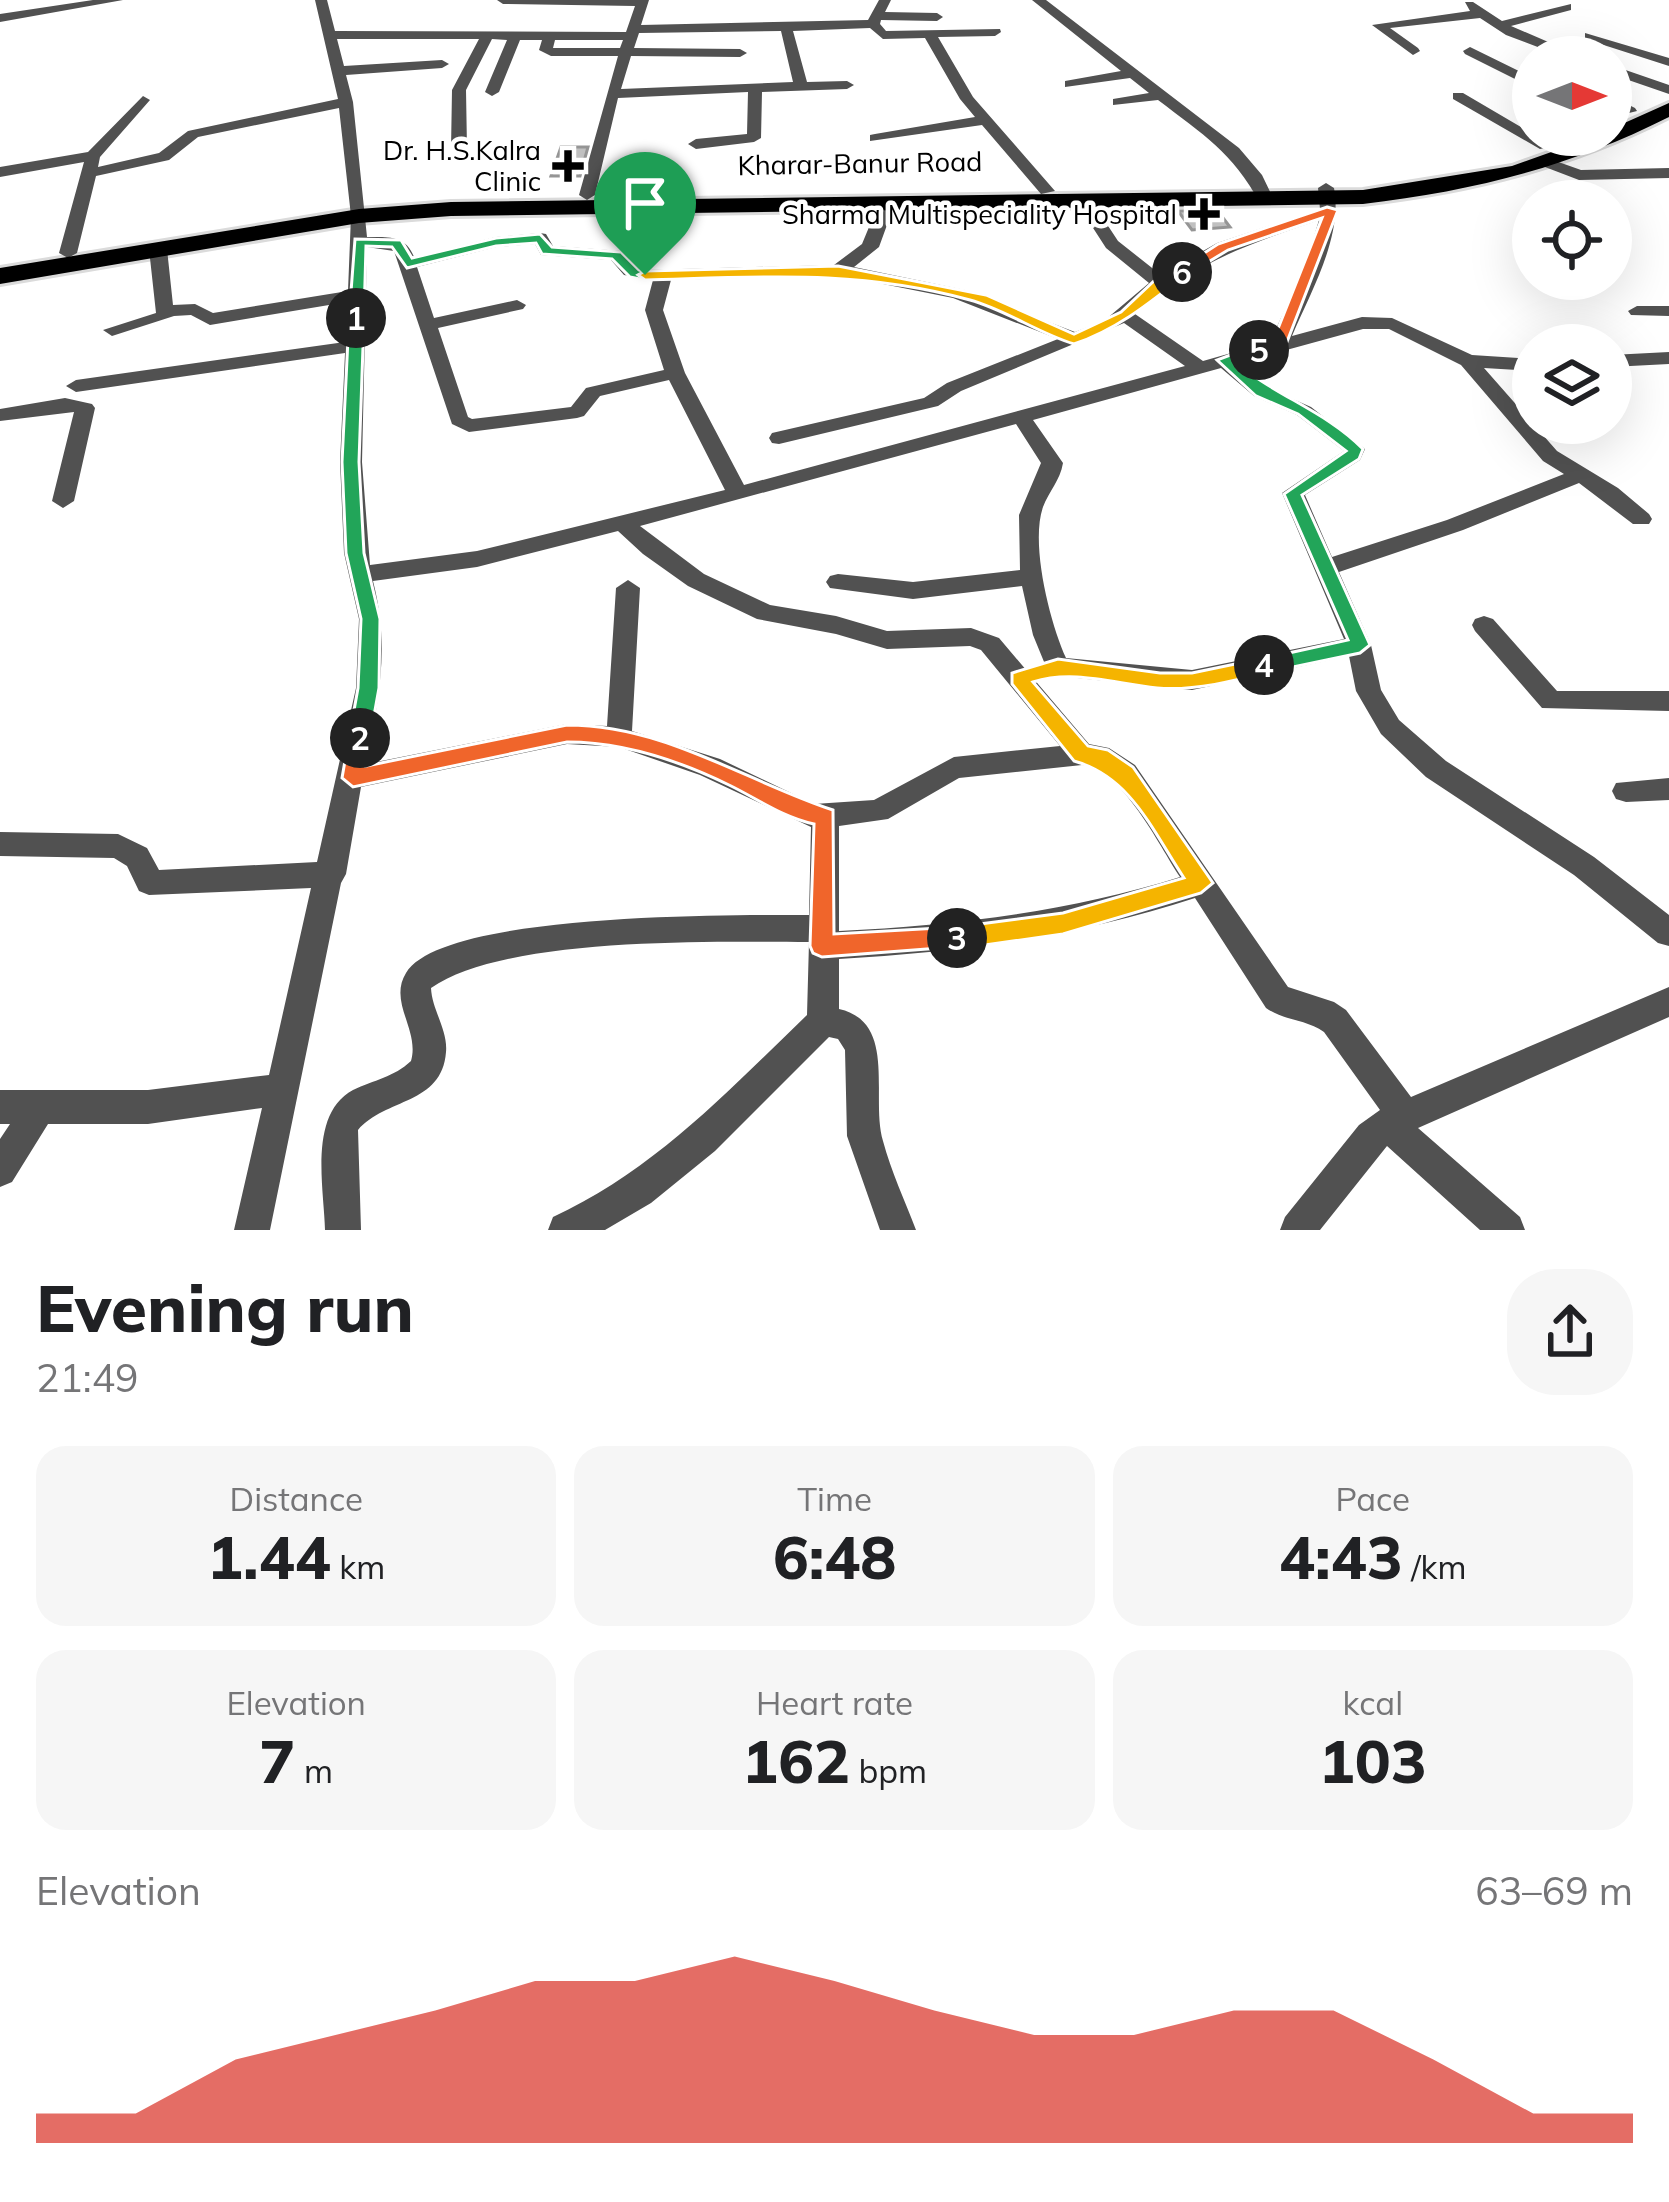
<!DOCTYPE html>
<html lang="en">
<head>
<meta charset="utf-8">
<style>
	body { margin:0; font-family:Mulish,sans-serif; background:#f6f6f6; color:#202124; height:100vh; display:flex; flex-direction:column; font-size:45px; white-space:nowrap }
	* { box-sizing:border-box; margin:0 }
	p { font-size:39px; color:#757577 }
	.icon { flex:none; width:66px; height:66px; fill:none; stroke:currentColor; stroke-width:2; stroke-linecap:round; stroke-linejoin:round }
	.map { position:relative; height:1230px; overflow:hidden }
	.panel { display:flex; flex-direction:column; background:#fff; flex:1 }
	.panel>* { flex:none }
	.needle { width:78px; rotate:90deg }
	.buttons { position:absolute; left:1512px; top:36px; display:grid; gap:24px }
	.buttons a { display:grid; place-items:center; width:120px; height:120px; border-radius:50%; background:#fff; box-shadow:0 12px 48px #0002; font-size:60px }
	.pin { position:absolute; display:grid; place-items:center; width:102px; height:102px; color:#fff; margin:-123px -51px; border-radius:50% 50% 50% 0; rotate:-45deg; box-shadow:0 0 12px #0007 }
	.pin .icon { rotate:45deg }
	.km { position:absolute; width:60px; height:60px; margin:-30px; border-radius:50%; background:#222; color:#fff; font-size:33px; line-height:60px; text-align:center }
	.round { display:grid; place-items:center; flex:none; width:126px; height:126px; border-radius:48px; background:#f6f6f6 }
	.headline { display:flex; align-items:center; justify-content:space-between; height:204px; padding:0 36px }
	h1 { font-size:66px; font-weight:800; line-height:90px }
	.figures { display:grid; grid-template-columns:repeat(3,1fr); gap:18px; height:204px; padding:12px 36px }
	.figures div { display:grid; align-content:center; border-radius:30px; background:#f6f6f6; text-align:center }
	.figures b { font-size:60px; font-weight:800 }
	.figures small { font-size:33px; font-weight:400 }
	.figures p { font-size:33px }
	.chart { height:336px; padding:24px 36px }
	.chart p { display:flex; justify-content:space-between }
	.chart svg { width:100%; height:216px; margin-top:12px; fill:#d93025; opacity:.7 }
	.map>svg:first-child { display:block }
</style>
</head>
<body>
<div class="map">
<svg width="1669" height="1230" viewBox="0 0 1669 1230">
	<rect width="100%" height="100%" fill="#fff"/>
	<!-- building -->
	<path fill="#c0c0c0" stroke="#959595" stroke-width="3" d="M 561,147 L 588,147 L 580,176 L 551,176 Z
		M 1217,210 L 1230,227 L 1192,230 L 1178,211 Z"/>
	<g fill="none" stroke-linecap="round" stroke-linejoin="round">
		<defs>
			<path id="highway" d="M 1669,103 L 1669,117 C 1570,167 1473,191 1363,204 L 451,216 L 359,223 L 0,284 L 0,268 L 359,209 L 451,202 L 1363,190 L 1512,166 L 1599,135 L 1611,135 L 1611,129 Z"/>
		</defs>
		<!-- highway casing -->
		<use href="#highway" stroke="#dbdbdb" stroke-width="6"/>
		<!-- minor -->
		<path fill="#515151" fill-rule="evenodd" d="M 93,0 L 123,0 L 0,22 L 0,14 Z
			M 315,0 L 327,0 L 335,31 L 626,32 L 635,6 L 503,4 L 497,0 L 649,0 L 641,25 L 868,20 L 879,0 L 891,0 L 885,12 L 937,13 L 943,17 L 937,21 L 881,20 L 880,24 L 886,31 L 1000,29 L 1001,32 L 995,36 L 938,37 L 973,97 L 1055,191 L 1041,194 L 982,125 L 870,141 L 870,135 L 875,134 L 975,117 L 960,99 L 925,38 L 883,39 L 870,28 L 793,31 L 807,82 L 847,81 L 854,85 L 847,89 L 762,92 L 761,138 L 754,142 L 696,149 L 688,144 L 696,139 L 747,134 L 748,92 L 618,98 L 595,195 L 587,200 L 579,195 L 618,56 L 551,56 L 539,50 L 542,40 L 520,40 L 499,92 L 492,96 L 485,92 L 507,40 L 492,39 L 466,90 L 467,149 L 459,154 L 451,149 L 452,90 L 479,39 L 337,39 L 344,66 L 442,60 L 449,64 L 442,68 L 346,75 L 353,102 L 367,237 C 387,237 406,235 414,257 L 496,237 L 540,233 L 546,234 L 553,246 L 622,251 L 636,267 L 645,270 L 834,265 L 862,244 L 879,203 L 887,198 L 895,203 L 879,247 L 854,267 L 965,290 L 1075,332 L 1105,320 L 1149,283 L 1106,248 L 1075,200 L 1077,197 L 1089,197 L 1118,241 L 1161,275 L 1217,243 L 1320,209 L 1318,188 L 1326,183 L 1334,188 C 1343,236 1312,289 1292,336 L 1362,317 L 1392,318 L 1472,355 L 1533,359 L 1533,371 L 1484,368 L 1557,451 L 1618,488 L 1649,514 L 1652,519 L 1649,524 L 1633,524 L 1579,483 L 1463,530 L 1339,572 L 1371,645 L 1381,690 L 1399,720 L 1446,761 L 1594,857 L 1669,915 L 1669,946 L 1658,943 L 1574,875 L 1426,777 L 1381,734 L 1356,691 L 1349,656 L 1192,690 L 1058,676 L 1049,674 L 1033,635 L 1022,586 L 913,599 L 830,588 L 826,582 L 830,576 L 838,574 L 913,582 L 1020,570 L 1019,515 L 1041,463 L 1016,424 L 640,526 L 704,574 L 770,605 L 836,616 L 887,631 L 971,628 L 999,638 L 1089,744 L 1109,748 L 1135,765 L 1288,987 L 1334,1002 L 1346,1010 L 1411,1097 L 1669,987 L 1669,1017 L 1418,1128 L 1520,1217 L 1525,1230 L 1480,1230 L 1387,1146 L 1320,1230 L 1280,1230 L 1285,1217 L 1359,1125 L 1380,1110 L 1324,1032 C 1306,1019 1284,1021 1266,1008 L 1195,898 C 1078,936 961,952 839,959 L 839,1009 C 898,1022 870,1098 883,1141 C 891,1171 905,1201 916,1230 L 880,1230 L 847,1136 L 845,1050 L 838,1039 L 829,1037 L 715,1151 L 651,1203 L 605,1230 L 548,1230 L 553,1217 C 655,1170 728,1091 807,1015 L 809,942 C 714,942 506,936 431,988 C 432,1010 448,1030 446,1052 C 442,1105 385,1098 358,1130 L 361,1230 L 325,1230 C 324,1188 308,1114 353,1090 C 374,1080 394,1077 411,1061 C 420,1030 388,1002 406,973 C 442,912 738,915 809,915 L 811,827 L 700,775 L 619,747 L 567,744 L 361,787 L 346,874 L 341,883 L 270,1230 L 234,1230 L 262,1108 L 148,1124 L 48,1124 L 12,1182 L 0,1187 L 0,1139 L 10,1124 L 0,1124 L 0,1090 L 148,1090 L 269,1075 L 311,888 L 149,895 L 139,891 L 127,866 L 114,858 L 0,856 L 0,832 L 118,834 L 147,848 L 159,870 L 317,862 L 356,688 L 359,619 L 344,553 L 340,462 L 345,353 L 76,392 L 66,386 L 76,380 L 345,342 L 347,302 L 210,325 L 191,315 L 174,316 L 112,336 L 103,330 L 156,313 L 149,249 L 158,244 L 167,249 L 173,305 L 195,304 L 213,313 L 348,291 L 351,216 L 339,108 L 198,137 L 169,160 L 96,176 L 77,253 L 68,258 L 59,253 L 84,162 L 0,177 L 0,167 L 88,152 L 143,96 L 150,100 L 100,157 L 98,167 L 159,153 L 188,131 L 338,99 ZM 781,31 L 793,82 L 621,89 L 631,56 L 740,57 L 747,53 L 740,49 L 634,48 L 639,33 ZM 555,40 L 623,40 L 620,48 L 553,48 ZM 1319,220 L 1305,265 L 1270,342 L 1203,361 L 1135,314 C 1194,263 1246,245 1319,220 ZM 535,244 L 541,255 L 611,260 L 624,275 L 653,280 L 645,310 L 664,370 L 586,388 L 571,407 L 472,419 L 468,417 L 438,328 L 523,309 L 526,305 L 517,300 L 434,318 L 417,267 L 496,247 ZM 367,247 L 394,251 L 452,424 L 469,432 L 577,418 L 584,416 L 600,396 L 669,380 L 725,490 L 477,551 L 370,565 L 362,462 ZM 838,275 L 953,298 L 1058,339 L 947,383 L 924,398 L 772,433 L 769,438 L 772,443 L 779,444 L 938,406 L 961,391 L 1124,323 L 1185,366 L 744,485 L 685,373 L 663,310 L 671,280 ZM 1363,329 L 1389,329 L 1461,365 L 1543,461 L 1564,474 L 1447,520 L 1332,557 L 1305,495 L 1360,460 L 1365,449 L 1311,407 L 1268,388 L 1239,363 ZM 1221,368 L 1254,396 L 1297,415 L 1344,451 L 1282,493 L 1344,639 L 1192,670 L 1066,658 C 1050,623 1030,544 1043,507 C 1049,491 1060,481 1063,463 L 1033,420 ZM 618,531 L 643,554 L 688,586 L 757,619 L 836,634 L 887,649 L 970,646 L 981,650 L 1060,746 L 954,757 L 874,800 L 814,804 L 720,759 L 632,731 L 640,588 L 628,580 L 616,588 L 607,726 L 567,724 L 366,764 C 379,699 390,647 373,581 L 477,567 ZM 1082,765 C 1122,769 1159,845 1180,877 C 1069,912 955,925 839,931 L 839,826 L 888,819 L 959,778 Z
			M 1032,0 L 1046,0 L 1239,148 L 1262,175 L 1274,200 L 1272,203 L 1260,203 C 1232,152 1204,135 1158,100 L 1113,105 L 1113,99 L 1149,93 L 1130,78 L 1065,87 L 1065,81 L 1121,71 Z
			M 1465,2 L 1473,2 L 1502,21 L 1571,4 L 1571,10 L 1511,26 L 1583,57 L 1564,57 L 1506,35 L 1480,18 L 1390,28 L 1418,48 L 1420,51 L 1413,55 L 1372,25 L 1470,11 Z
			M 1585,33 L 1669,58 L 1669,66 L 1585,39 Z
			M 1470,47 L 1533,78 L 1533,88 L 1465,54 L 1463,51 Z
			M 1611,65 L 1669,85 L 1669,94 L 1611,74 Z
			M 1453,93 L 1463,93 L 1553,146 L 1540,149 L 1453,99 Z
			M 1611,96 L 1635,108 L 1637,111 L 1625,114 L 1611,106 Z
			M 1550,159 L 1581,170 L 1669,168 L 1669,178 L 1579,180 L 1545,167 L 1542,164 Z
			M 1637,306 L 1669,306 L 1669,316 L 1631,315 L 1628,311 Z
			M 1669,352 L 1669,364 L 1611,367 L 1611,355 Z
			M 65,398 L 92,404 L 95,408 L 74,501 L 63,508 L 52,501 L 74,412 L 0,421 L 0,409 Z
			M 1484,616 L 1493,619 L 1557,691 L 1669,691 L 1669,711 L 1542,708 L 1475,631 L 1472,625 L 1475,619 Z
			M 1669,778 L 1669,800 L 1626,802 L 1616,799 L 1612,791 L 1616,783 Z"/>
		<!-- highway -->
		<use href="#highway" fill="#000" fill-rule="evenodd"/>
	</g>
	<!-- split-1 -->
	<path fill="#22a559" stroke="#fff" stroke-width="3" d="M 540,234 L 552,247 L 621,252 L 639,270 L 652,275 L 645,280 L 630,277 L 612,259 L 542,254 L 536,243 L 496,246 L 407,268 L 392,247 L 366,246 L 364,318 L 356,322 L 349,318 L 355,239 L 401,240 L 412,258 L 496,238 Z"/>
	<!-- split-2 -->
	<path fill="#22a559" stroke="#fff" stroke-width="3" d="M 356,313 L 364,318 L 359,462 L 364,553 L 380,619 L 379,688 L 370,738 L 360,747 L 349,738 L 358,688 L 361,619 L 346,553 L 342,462 L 349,318 Z"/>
	<!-- split-3 -->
	<path fill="#f0652b" stroke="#fff" stroke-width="3" d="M 567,725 C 665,725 745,781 833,810 L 834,934 L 957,927 L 969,938 L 966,946 L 822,957 L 813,953 L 810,946 L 814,824 C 782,817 758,799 729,785 C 678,760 624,742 567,742 L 353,787 L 342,778 L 349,738 L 360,730 L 370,738 L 366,766 Z"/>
	<!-- split-4 -->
	<path fill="#f5b400" stroke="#fff" stroke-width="3" d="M 1264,658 L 1271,660 L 1271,671 C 1235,681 1195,691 1157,688 C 1115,684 1074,669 1033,682 L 1088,746 L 1108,750 L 1133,767 L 1213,883 L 1201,893 L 1063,934 L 957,949 L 948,946 L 945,938 L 957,927 L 1063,913 L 1184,878 C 1152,830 1131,777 1074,761 L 1012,684 L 1012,673 L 1058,659 L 1160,673 L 1192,673 Z"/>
	<!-- split-5 -->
	<path fill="#22a559" stroke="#fff" stroke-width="3" d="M 1254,346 L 1267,350 L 1236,362 C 1275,396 1326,411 1363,449 L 1359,459 L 1302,495 L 1370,645 L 1360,653 L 1264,673 L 1257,671 L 1257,660 L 1348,640 L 1284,494 L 1346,451 L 1298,414 L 1256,396 L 1217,360 Z"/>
	<!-- split-6 -->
	<path fill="#f0652b" stroke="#fff" stroke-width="3" d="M 1327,207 L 1338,210 L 1285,347 L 1259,354 L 1252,350 L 1273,341 L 1322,218 L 1228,250 L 1187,275 L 1175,272 L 1218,244 Z"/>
	<!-- split-7 -->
	<path fill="#f5b400" stroke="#fff" stroke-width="3" d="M 838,266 L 986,295 L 1074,334 L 1121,312 L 1155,280 L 1182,267 L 1189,272 C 1153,300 1119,329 1074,344 C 1038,333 1006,310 970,300 C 857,269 760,277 645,280 L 638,275 L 645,271 Z"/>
	<!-- markers -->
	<g fill="#000" stroke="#fff" stroke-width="4.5">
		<path d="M562 148h12v12h12v12h-12v12h-12v-12h-12v-12h12z"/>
		<path d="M1198 196h12v12h12v12h-12v12h-12v-12h-12v-12h12z"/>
	</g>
	<g text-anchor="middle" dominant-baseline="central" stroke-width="9" stroke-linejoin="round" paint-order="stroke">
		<!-- far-poi labels -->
		<g font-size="27" fill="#000" stroke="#fff" text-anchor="end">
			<text x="541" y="150">Dr. H.S.Kalra<tspan x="541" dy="31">Clinic</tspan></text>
			<text x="1177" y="214">Sharma Multispeciality Hospital</text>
		</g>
		<!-- far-street labels -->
		<g font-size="27" fill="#000" stroke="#fff">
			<text transform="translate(860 163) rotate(-1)">Kharar-Banur Road</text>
		</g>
	</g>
</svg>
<div class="buttons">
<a><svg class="needle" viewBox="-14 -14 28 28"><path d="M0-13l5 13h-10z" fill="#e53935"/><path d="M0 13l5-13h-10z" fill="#757577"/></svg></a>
<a><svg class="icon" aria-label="locate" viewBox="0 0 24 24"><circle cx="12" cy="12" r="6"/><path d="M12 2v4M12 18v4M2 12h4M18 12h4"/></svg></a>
<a><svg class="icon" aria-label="layers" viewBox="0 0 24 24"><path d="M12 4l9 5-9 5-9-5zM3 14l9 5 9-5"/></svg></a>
</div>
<div class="pin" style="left:645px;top:275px;background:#1e9e55"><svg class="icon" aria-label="arrive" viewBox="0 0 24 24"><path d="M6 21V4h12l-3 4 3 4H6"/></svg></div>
<b class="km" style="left:356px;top:318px">1</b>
<b class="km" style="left:360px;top:738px">2</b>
<b class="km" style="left:957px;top:938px">3</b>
<b class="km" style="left:1264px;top:665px">4</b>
<b class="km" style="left:1259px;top:350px">5</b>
<b class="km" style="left:1182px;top:272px">6</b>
</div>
<section class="panel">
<div class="headline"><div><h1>Evening run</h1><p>21:49</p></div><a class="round"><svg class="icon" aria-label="share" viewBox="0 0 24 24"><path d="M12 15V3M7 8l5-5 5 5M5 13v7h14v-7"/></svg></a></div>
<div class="figures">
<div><p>Distance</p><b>1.44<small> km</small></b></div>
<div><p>Time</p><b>6:48</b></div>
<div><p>Pace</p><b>4:43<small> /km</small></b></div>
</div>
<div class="figures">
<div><p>Elevation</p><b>7<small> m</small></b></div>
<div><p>Heart rate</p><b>162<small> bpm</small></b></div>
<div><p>kcal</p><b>103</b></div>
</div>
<div class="chart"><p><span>Elevation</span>63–69 m</p>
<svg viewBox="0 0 160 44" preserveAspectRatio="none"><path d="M0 44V38L10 38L20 27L30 22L40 17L50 11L60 11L70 6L80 11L90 17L100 22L110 22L120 17L130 17L140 27L150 38L160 38V44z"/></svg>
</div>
</section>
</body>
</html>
